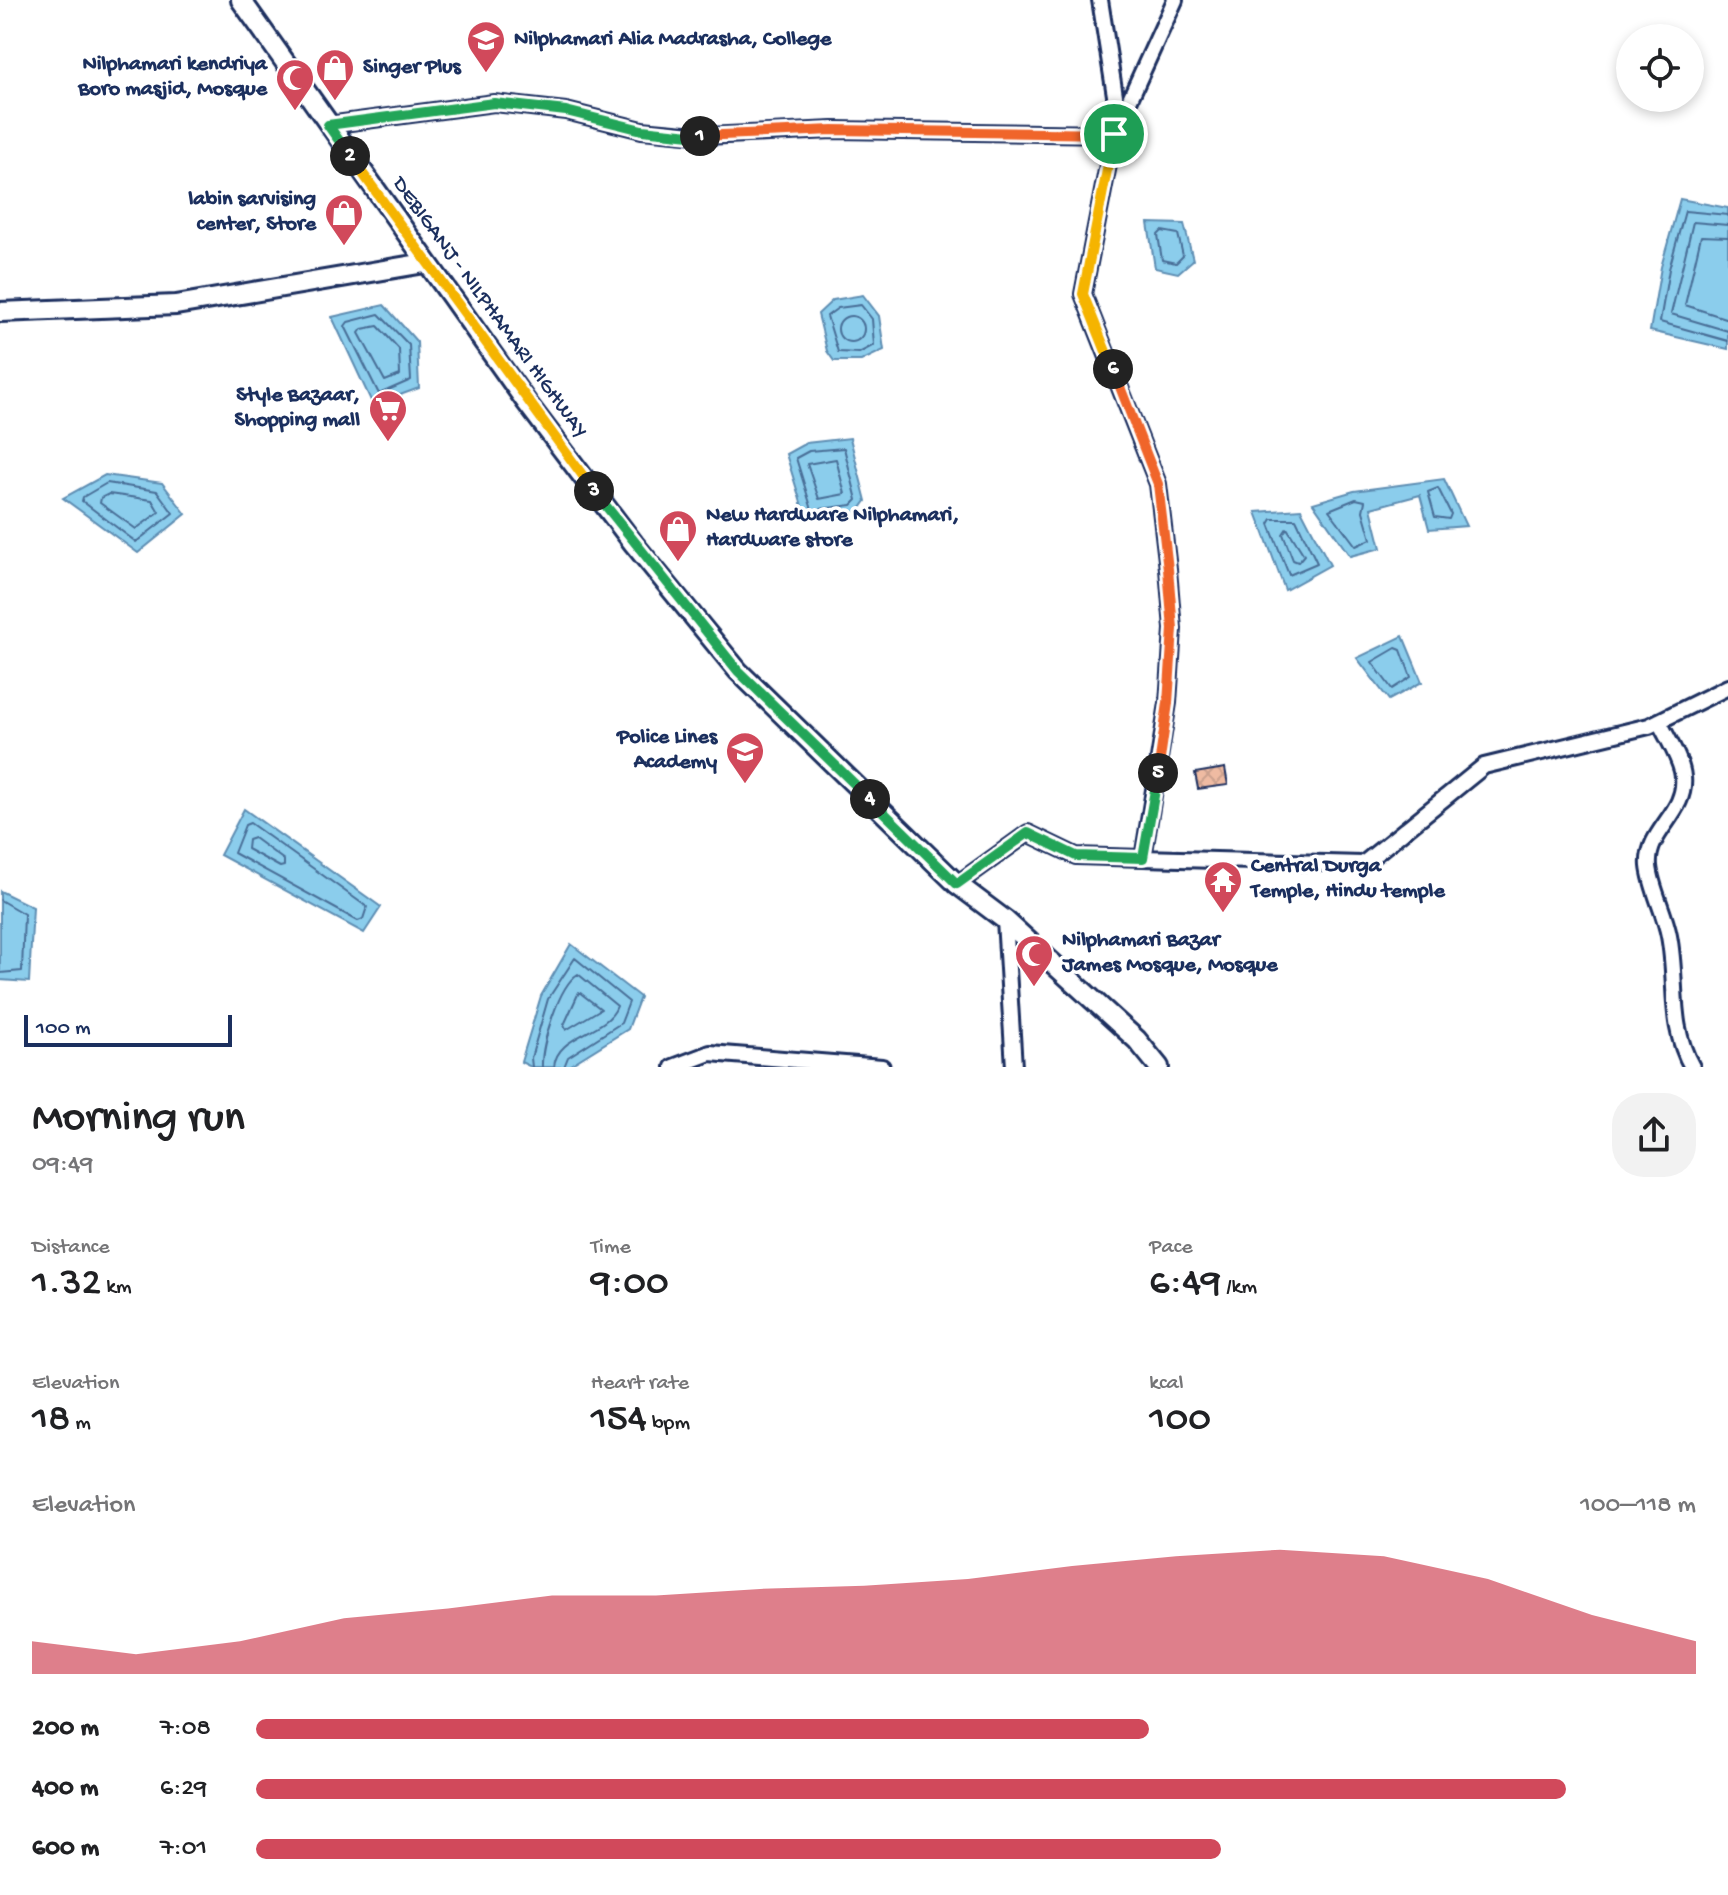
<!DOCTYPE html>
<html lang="en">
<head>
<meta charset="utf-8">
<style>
	body { margin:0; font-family:"Gochi Hand",sans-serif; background:#f2f2f2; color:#202124; height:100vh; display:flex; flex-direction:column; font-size:30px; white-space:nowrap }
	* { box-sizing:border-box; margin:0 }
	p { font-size:26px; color:#757577 }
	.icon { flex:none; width:44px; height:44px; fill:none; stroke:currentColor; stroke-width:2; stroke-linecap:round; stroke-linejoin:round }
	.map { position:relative; height:1067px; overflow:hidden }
	.panel { display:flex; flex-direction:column; background:#fff; flex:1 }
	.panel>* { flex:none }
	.buttons { position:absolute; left:1616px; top:24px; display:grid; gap:16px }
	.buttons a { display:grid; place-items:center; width:88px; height:88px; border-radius:50%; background:#fff; box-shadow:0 4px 12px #0003; font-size:40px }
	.scale { position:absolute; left:24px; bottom:20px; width:208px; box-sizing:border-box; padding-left:8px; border:4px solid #1b2f5e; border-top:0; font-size:22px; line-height:28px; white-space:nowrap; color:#1b2f5e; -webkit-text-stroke:6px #fff; paint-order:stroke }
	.pin { position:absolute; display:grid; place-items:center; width:68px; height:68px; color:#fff; margin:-34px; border:4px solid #fff; border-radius:50%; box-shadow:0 2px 8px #0007 }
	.km { position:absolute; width:40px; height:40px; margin:-20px; border-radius:50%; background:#222; color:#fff; font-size:22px; line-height:40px; text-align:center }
	.round { display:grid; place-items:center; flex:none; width:84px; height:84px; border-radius:32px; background:#f2f2f2 }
	.summary { display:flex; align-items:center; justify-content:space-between; height:136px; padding:0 32px }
	h1 { font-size:44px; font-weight:600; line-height:60px }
	.stats { display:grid; grid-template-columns:repeat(3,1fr); gap:12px; height:136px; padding:8px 32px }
	.stats div { display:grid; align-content:center }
	.stats b { font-size:40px; font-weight:600 }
	.stats small { font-size:22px; font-weight:400 }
	.stats p { font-size:22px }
	.chart { height:224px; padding:16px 32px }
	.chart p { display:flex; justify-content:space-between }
	.chart svg { width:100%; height:144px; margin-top:8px; fill:#d1495b; opacity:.7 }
	ul { padding:0 32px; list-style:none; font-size:26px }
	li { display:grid; grid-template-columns:128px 96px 1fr; align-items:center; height:60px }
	li i { height:20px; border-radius:10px; background:#d1495b }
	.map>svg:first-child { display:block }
</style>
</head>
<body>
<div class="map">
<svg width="1728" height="1067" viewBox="0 0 1728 1067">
	<defs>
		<pattern id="building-cross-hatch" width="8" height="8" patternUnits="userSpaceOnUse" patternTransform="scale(2)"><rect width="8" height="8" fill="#efbba2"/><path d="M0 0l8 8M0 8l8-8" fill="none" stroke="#cca18e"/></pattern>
	</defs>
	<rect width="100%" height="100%" fill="#fff"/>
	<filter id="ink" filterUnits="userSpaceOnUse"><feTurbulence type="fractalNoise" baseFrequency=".0125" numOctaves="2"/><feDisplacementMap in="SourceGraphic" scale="16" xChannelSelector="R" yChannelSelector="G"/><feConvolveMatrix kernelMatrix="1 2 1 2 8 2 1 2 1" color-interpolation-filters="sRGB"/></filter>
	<g filter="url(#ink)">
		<!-- water -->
		<path fill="#8bcdec" stroke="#5e8eb3" stroke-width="2" d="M 1680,199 L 1728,208 L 1728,349 L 1650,331 L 1661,267 Z
			M 1148,223 L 1184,224 L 1193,260 L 1178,273 L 1155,268 Z
			M 863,295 L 879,316 L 884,350 L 861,361 L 834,361 L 827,351 L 818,314 L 833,300 Z
			M 384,305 L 417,342 L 419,388 L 373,405 L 332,317 Z
			M 850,438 L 866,501 L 858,512 L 806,519 L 786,454 L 806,443 Z
			M 105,475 L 162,483 L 186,514 L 138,553 L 63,498 Z
			M 1444,479 L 1466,526 L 1429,529 L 1420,495 L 1371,508 L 1381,548 L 1350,556 L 1313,503 L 1354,491 Z
			M 1301,509 L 1330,565 L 1285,590 L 1256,512 Z
			M 1403,636 L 1422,682 L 1389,700 L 1357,658 Z
			M 244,809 L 381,907 L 364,933 L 220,855 Z
			M 0,891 L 33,907 L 29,982 L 0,980 Z
			M 571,944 L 640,997 L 628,1029 L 567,1067 L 531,1067 L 521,1062 L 541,996 Z"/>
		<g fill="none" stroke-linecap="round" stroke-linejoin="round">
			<!-- shore -->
			<path stroke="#486e97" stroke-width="2" d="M 1728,215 L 1685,211 L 1669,269 L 1660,322 L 1728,341
				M 1728,225 L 1693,222 L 1671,314 L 1728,331
				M 1162,231 L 1178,234 L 1183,256 L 1176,263 L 1162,260 L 1158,235 Z
				M 1728,237 L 1701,236 L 1685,305 L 1728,319
				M 861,305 L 872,319 L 874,345 L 859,353 L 838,352 L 827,316 L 838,308 Z
				M 379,314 L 409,345 L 411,380 L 379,394 L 345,326 L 348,322 Z
				M838 329a13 13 0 1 1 26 0a13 13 0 1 1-26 0Z
				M 378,326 L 399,349 L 400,375 L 385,381 L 359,333 L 362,329 Z
				M 844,448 L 857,500 L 852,505 L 812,510 L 796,458 L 809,451 Z
				M 836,459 L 845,494 L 819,499 L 807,464 Z
				M 107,483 L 157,491 L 173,513 L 136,542 L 82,501 L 83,497 Z
				M 1438,488 L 1451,514 L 1449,519 L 1435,517 L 1428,492 Z
				M 109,494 L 152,500 L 159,512 L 136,529 L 100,503 L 101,498 Z
				M 1356,499 L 1365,501 L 1363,511 L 1371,539 L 1356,546 L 1329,510 Z
				M 1272,519 L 1296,519 L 1317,563 L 1289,575 L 1269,524 Z
				M 1287,528 L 1304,555 L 1298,562 L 1293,560 L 1283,534 Z
				M 1396,648 L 1401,650 L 1411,677 L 1392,689 L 1372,662 Z
				M 250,823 L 367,907 L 363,919 L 358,921 L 234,853 L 245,825 Z
				M 254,838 L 284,860 L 284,866 L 280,867 L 247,849 L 248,840 Z
				M 0,900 L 24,914 L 22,971 L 0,973
				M 579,992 L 601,1009 L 566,1030 L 564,1025 Z
				M 532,1067 L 531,1058 L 548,999 L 575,958 L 629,1002 L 621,1023 L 568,1057 L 564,1067
				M 542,1067 C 541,1045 559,985 578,974 L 617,1006 C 607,1034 556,1034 554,1067"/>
		</g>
		<!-- building -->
		<path fill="url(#building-cross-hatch)" stroke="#1b2f5e" stroke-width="2" d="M 1225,768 L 1228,785 L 1198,789 L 1195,773 Z"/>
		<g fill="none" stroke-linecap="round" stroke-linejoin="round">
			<defs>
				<path id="minor" d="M 1100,0 L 1119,121
					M 328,125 L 494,103 L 566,111 L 642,130 L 707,136 L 833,130 L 1114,134
					M 1659,721 C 1666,737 1682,760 1683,777 C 1687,813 1646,831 1649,866 C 1651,888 1665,913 1669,936 C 1678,982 1668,1025 1692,1067
					M 1143,858 L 1363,864 L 1484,766 L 1649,726 L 1728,687
					M 957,884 L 1028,833 L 1076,856 L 1143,858 L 1168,703 L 1173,629 L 1168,569 L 1158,484 L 1083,294 L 1114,134 L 1175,0
					M 1005,920 L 1014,1067
					M 673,1067 L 710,1053 L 882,1067"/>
				<path id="major" d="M 241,0 L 527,403 L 634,544 L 738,671 L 957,884 L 1005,920 L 1137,1040 L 1159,1067
					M 0,312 L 176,305 L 425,263"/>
			</defs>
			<!-- minor casing -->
			<use href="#minor" stroke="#1b2f5e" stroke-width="20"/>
			<!-- major casing -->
			<use href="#major" stroke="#1b2f5e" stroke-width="24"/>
			<!-- minor -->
			<use href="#minor" stroke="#fff" stroke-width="14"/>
			<!-- major -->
			<use href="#major" stroke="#fff" stroke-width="18"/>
		</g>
	</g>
	<g fill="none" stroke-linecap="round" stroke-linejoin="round" filter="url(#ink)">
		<defs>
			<path id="split-1" d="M 700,136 L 833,130 L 1114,134"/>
			<path id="split-2" d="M 350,156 L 328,125 L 494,103 L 566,111 L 642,130 L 700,136"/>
			<path id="split-3" d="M 350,156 L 594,491"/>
			<path id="split-4" d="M 594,491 L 738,671 L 870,799"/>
			<path id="split-5" d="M 870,799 L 957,884 L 1028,833 L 1076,856 L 1143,858 L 1158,773"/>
			<path id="split-6" d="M 1113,369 L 1158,484 L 1168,569 L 1173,629 L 1168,703 L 1158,773"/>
			<path id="split-7" d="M 1113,369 L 1083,294 L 1114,134"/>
		</defs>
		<!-- split-1 casing -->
		<use href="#split-1" stroke="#fff" stroke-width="16"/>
		<!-- split-2 casing -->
		<use href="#split-2" stroke="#fff" stroke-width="16"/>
		<!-- split-3 casing -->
		<use href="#split-3" stroke="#fff" stroke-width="16"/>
		<!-- split-4 casing -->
		<use href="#split-4" stroke="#fff" stroke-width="16"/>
		<!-- split-5 casing -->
		<use href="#split-5" stroke="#fff" stroke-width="16"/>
		<!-- split-6 casing -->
		<use href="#split-6" stroke="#fff" stroke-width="16"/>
		<!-- split-7 casing -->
		<use href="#split-7" stroke="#fff" stroke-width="16"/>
		<!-- split-1 -->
		<use href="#split-1" stroke="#f0652b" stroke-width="10"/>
		<!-- split-2 -->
		<use href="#split-2" stroke="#22a559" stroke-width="10"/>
		<!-- split-3 -->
		<use href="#split-3" stroke="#f5b400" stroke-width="10"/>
		<!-- split-4 -->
		<use href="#split-4" stroke="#22a559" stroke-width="10"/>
		<!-- split-5 -->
		<use href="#split-5" stroke="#22a559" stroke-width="10"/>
		<!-- split-6 -->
		<use href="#split-6" stroke="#f0652b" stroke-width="10"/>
		<!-- split-7 -->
		<use href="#split-7" stroke="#f5b400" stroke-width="10"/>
	</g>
	<!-- icons -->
	<defs>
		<symbol id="university-pin" viewBox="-11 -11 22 30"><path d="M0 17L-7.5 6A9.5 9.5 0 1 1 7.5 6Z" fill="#d1495b" stroke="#fff"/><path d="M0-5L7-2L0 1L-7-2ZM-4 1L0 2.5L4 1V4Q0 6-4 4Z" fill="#fff"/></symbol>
		<symbol id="shop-pin" viewBox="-11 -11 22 30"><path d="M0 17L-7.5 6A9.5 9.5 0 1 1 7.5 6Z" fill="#d1495b" stroke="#fff"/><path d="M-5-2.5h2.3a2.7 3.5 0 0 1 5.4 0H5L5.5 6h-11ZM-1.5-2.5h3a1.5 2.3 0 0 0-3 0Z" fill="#fff"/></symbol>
		<symbol id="mosque-pin" viewBox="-11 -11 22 30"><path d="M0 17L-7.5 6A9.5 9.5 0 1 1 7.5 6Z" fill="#d1495b" stroke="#fff"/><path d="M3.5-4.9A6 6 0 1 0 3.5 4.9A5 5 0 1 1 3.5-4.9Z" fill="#fff"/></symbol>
		<symbol id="supermarket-pin" viewBox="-11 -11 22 30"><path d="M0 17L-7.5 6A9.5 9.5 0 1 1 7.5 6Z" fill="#d1495b" stroke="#fff"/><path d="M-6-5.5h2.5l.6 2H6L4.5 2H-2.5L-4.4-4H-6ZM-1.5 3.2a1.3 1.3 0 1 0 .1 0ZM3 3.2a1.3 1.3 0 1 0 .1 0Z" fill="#fff"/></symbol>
		<symbol id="school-pin" viewBox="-11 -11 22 30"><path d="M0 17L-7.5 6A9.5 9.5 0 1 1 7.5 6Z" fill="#d1495b" stroke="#fff"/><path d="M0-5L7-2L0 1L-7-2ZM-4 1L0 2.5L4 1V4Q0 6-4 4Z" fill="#fff"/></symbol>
		<symbol id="temple-pin" viewBox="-11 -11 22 30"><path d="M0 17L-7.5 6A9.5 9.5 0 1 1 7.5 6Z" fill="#d1495b" stroke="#fff"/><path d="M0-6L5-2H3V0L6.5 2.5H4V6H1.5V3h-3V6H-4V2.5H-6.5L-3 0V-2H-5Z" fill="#fff"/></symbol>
	</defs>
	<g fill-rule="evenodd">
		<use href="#university-pin" x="464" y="18" width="44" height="60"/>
		<use href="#shop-pin" x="313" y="46" width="44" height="60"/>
		<use href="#mosque-pin" x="273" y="56" width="44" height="60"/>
		<use href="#shop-pin" x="322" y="191" width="44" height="60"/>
		<use href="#supermarket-pin" x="366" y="387" width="44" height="60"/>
		<use href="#shop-pin" x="656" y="507" width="44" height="60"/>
		<use href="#school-pin" x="723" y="729" width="44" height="60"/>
		<use href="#temple-pin" x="1201" y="858" width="44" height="60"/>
		<use href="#mosque-pin" x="1012" y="932" width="44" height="60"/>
	</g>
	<g text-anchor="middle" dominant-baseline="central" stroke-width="7" stroke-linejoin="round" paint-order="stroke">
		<!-- poi labels -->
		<g font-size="22" font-weight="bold" fill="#1b2f5e" stroke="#fff" text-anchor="start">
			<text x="514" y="40">Nilphamari Alia Madrasha, College</text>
			<text x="267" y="65" text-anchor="end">Nilphamari kendriya<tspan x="267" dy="25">Boro masjid, Mosque</tspan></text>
			<text x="363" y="68">Singer Plus</text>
			<text x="316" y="200" text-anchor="end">labin sarvising<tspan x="316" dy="25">center, Store</tspan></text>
			<text x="360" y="396" text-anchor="end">Style Bazaar,<tspan x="360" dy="25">Shopping mall</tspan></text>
			<text x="706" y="516">New Hardware Nilphamari,<tspan x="706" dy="25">Hardware store</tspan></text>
			<text x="717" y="738" text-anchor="end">Police Lines<tspan x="717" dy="25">Academy</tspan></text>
			<text x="1251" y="867">Central Durga<tspan x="1251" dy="25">Temple, Hindu temple</tspan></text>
			<text x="1062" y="941">Nilphamari Bazar<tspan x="1062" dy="25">James Mosque, Mosque</tspan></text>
		</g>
		<!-- street labels -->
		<g font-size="22" fill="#1b2f5e" stroke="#fff">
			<text transform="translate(489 308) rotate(54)">DEBIGANJ - NILPHAMARI HIGHWAY</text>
		</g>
	</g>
</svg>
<div class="buttons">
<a><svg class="icon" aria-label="locate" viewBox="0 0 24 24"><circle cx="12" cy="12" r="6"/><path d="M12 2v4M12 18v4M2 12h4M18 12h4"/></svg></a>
</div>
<div class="scale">100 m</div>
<div class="pin" style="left:1114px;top:134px;background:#1e9e55"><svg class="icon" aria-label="arrive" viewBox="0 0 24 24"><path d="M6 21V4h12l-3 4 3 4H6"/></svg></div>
<b class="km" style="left:700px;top:136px">1</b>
<b class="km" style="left:350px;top:156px">2</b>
<b class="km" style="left:594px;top:491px">3</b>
<b class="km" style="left:870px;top:799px">4</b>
<b class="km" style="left:1158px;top:773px">5</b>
<b class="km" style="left:1113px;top:369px">6</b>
</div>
<section class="panel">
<div class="summary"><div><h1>Morning run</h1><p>09:49</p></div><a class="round"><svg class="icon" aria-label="share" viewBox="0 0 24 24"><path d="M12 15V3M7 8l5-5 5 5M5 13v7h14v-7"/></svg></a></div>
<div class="stats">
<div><p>Distance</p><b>1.32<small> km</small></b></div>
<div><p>Time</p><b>9:00</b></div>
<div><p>Pace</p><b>6:49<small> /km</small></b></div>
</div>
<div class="stats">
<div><p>Elevation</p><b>18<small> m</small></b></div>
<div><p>Heart rate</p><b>154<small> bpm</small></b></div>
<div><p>kcal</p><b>100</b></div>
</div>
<div class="chart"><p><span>Elevation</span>100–118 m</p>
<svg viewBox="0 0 160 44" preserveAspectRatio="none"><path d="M0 44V34L10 38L20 34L30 27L40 24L50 20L60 20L70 18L80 17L90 15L100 11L110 8L120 6L130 8L140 15L150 26L160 34V44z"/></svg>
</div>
<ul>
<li><b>200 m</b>7:08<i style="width:62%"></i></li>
<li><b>400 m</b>6:29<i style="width:91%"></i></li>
<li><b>600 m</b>7:01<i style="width:67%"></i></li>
</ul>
</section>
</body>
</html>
